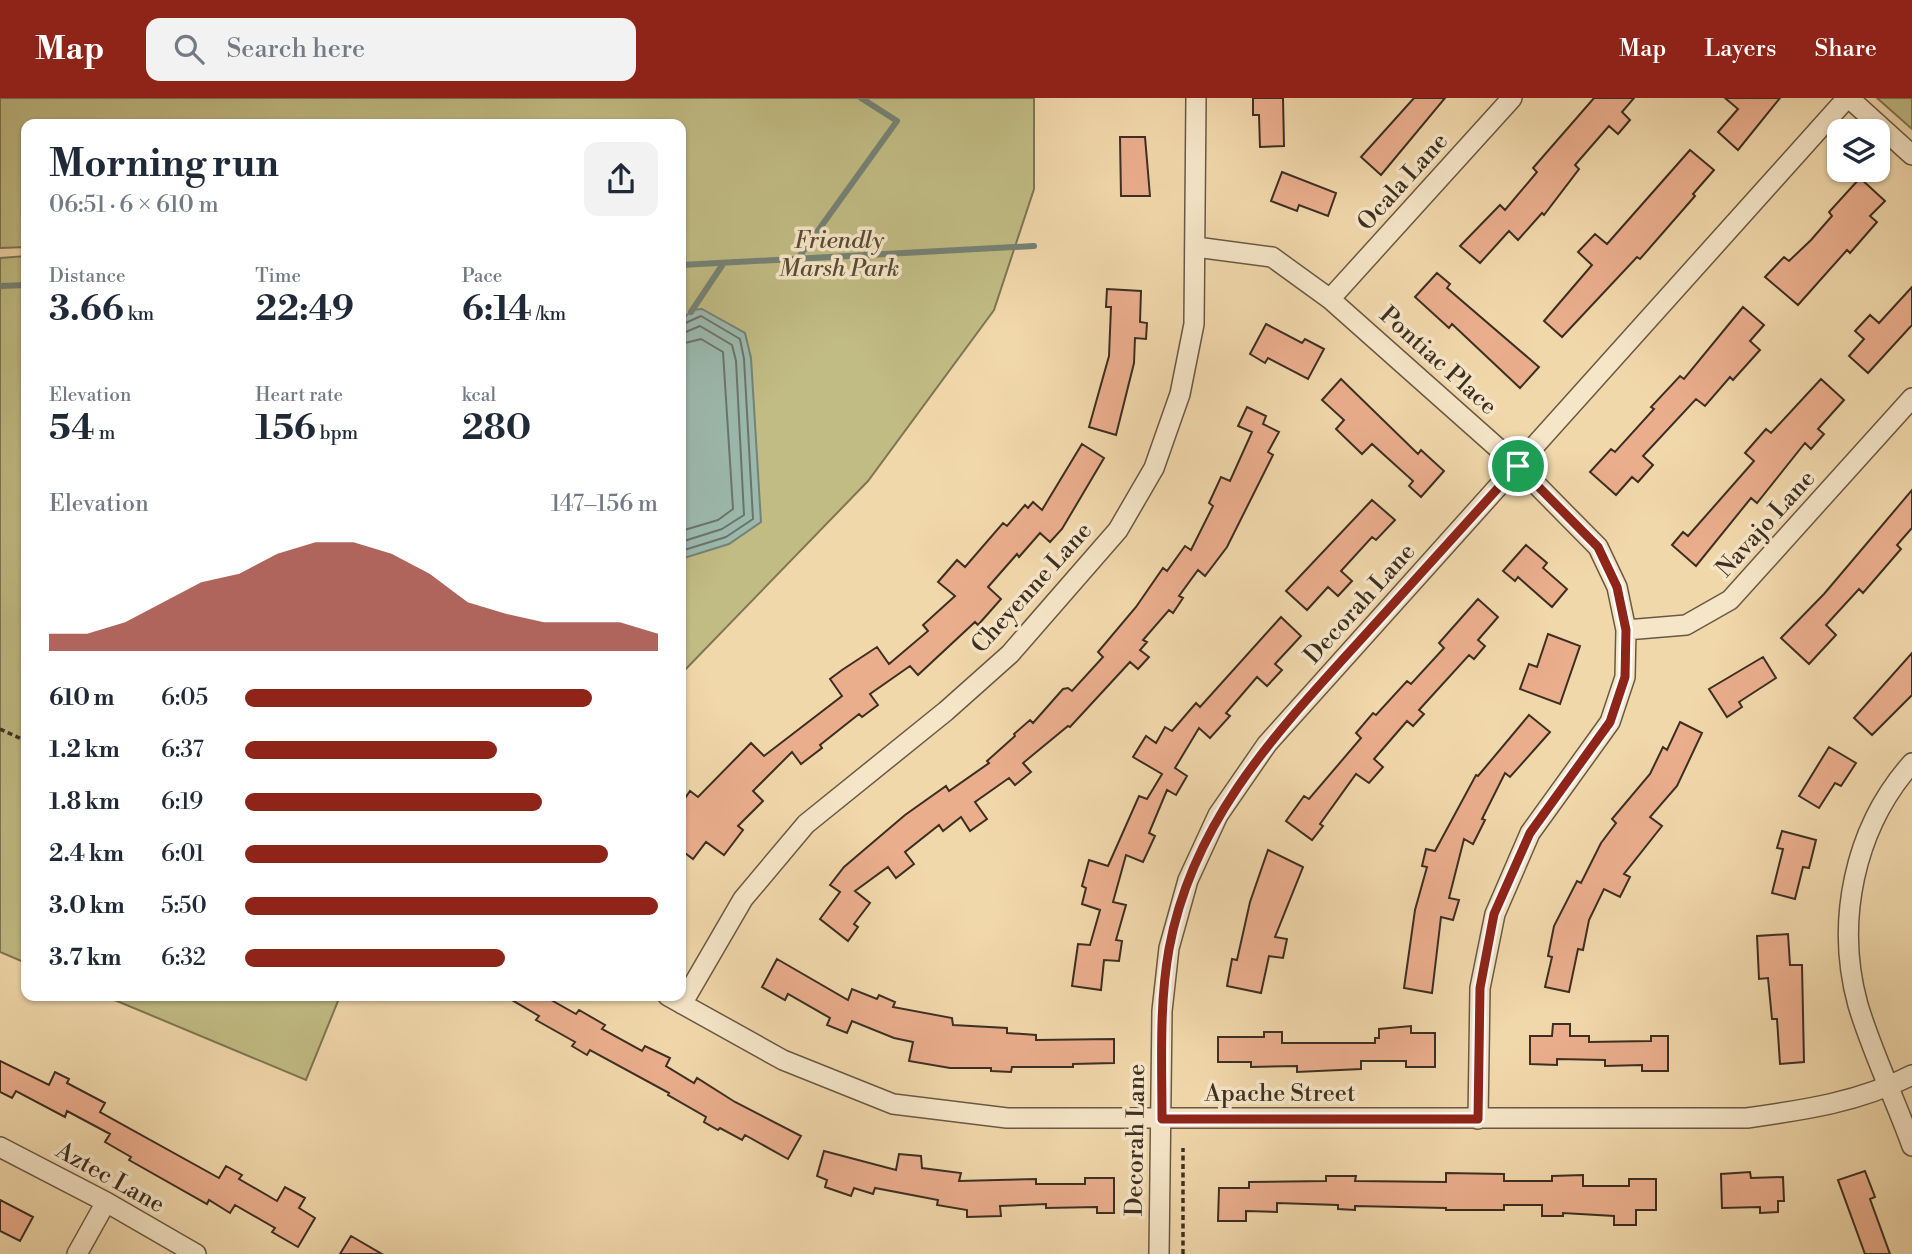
<!DOCTYPE html>
<html lang="en">
<head>
<meta charset="utf-8">
<style>
	body { margin:0; font-family:"Libre Bodoni",serif; background:#f2f2f3; color:#1f2937; height:100vh; display:flex; flex-direction:column; font-size:26px; white-space:nowrap }
	* { box-sizing:border-box; margin:0 }
	p { font-size:23px; color:#747a83 }
	.icon { flex:none; width:38px; height:38px; fill:none; stroke:currentColor; stroke-width:2; stroke-linecap:round; stroke-linejoin:round }
	.map { position:relative; flex:1; overflow:hidden }
	.side { position:absolute; left:21px; top:21px; width:665px; height:882px; display:flex; flex-direction:column; background:#fff; border-radius:14px; box-shadow:0 2px 5px #0004 }
	.side>* { flex:none }
	.fabs { position:absolute; left:1827px; top:21px; display:grid; gap:14px }
	.fabs a { display:grid; place-items:center; width:63px; height:63px; border-radius:14px; background:#fff; box-shadow:0 2px 5px #0004; font-size:35px }
	.pin { position:absolute; display:grid; place-items:center; width:60px; height:60px; color:#fff; margin:-30px; border:4px solid #fff; border-radius:50%; box-shadow:0 2px 7px #0007 }
	.round { display:grid; place-items:center; flex:none; width:74px; height:74px; border-radius:14px; background:#f2f2f3 }
	.head { display:flex; align-items:center; justify-content:space-between; height:119px; padding:0 28px }
	h1 { font-size:38px; font-weight:700; line-height:52px }
	.figures { display:grid; grid-template-columns:repeat(3,1fr); gap:10px; height:119px; padding:7px 28px }
	.figures div { display:grid; align-content:center }
	.figures b { font-size:35px; font-weight:700 }
	.figures small { font-size:19px; font-weight:400 }
	.figures p { font-size:19px }
	.chart { height:196px; padding:14px 28px }
	.chart p { display:flex; justify-content:space-between }
	.chart svg { width:100%; height:126px; margin-top:7px; fill:#8f2418; opacity:.7 }
	ul { padding:0 28px; list-style:none; font-size:23px }
	li { display:grid; grid-template-columns:112px 84px 1fr; align-items:center; height:52px }
	li i { height:18px; border-radius:9px; background:#8f2418 }
	header { display:flex; align-items:center; gap:42px; box-sizing:border-box; height:98px; padding:0 35px; background:#8f2418; color:#fff }
	header strong { font-size:33px }
	nav { display:flex; gap:38px; margin-inline-start:auto; font-size:24px }
	.search { width:490px; height:63px; background:#f2f2f3; display:flex; align-items:center; gap:18px; box-sizing:border-box; padding:0 24px; border-radius:14px; color:#747a83; font-size:26px }
	.map>svg:first-child { display:block }
</style>
</head>
<body>
<header>
<strong>Map</strong>
<div class="search"><svg class="icon" aria-label="search" viewBox="0 0 24 24"><circle cx="10" cy="10" r="6"/><path d="M15 15l6 6"/></svg>Search here</div>
<nav><a>Map</a><a>Layers</a><a>Share</a></nav>
</header>
<div class="map">
<svg width="1912" height="1156" viewBox="0 0 1912 1156">
	<rect width="100%" height="100%" fill="#f1d8ab"/>
	<filter id="stains"><feTurbulence type="fractalNoise" baseFrequency=".00286" numOctaves="4"/><feColorMatrix values="0 0 0 0 .2 0 0 0 0 .09 0 0 0 0 .02 0 0 0 .5 -.17"/></filter>
	<radialGradient id="worn" r=".72"><stop offset=".6" stop-color="#630" stop-opacity="0"/><stop offset="1" stop-color="#630" stop-opacity=".3"/></radialGradient>
	<!-- green -->
	<path fill="#c1bc84" stroke="#7e7653" stroke-width="2" d="M 0,0 L 1034,0 L 1034,91 L 994,212 L 868,383 L 681,576 L 681,26 L 26,26 L 26,149 L 0,150 Z
		M 1877,0 L 1912,0 L 1912,31 Z
		M 26,158 L 26,865 L 0,854 L 0,160 Z
		M 105,898 L 340,898 L 306,982 Z"/>
	<!-- water -->
	<path fill="#9bb9ae" stroke="#758276" stroke-width="2" d="M 702,211 L 745,235 L 751,260 L 761,424 L 729,446 L 681,461 L 681,222 L 693,212 Z"/>
	<g fill="none" stroke-linecap="round" stroke-linejoin="round">
		<!-- shore -->
		<path stroke="#6c7468" stroke-width="2" d="M 681,227 L 701,218 L 740,241 L 744,261 L 753,421 L 726,439 L 681,453
			M 681,236 L 700,228 L 732,247 L 736,263 L 744,417 L 722,431 L 681,444
			M 681,246 L 701,241 L 723,254 L 733,411 L 718,422 L 681,433"/>
		<!-- stream -->
		<path stroke="#758276" stroke-width="6" d="M 799,159 L 897,23 L 861,0
			M 681,167 L 1034,148
			M 0,188 L 26,187
			M 691,214 L 723,166"/>
	</g>
	<!-- building -->
	<path fill="#ebae8d" stroke="#3c2f22" stroke-width="2" d="M 1253,0 L 1283,0 L 1284,48 L 1260,49 L 1259,17 L 1253,17 Z
		M 1414,0 L 1445,0 L 1381,77 L 1361,59 Z
		M 1594,0 L 1634,0 L 1622,14 L 1630,22 L 1618,36 L 1609,28 L 1575,67 L 1579,71 L 1544,117 L 1542,115 L 1518,142 L 1509,133 L 1480,165 L 1460,148 L 1500,107 L 1505,112 L 1537,74 L 1533,70 Z
		M 1725,0 L 1780,0 L 1738,52 L 1718,34 L 1738,11 Z
		M 1120,39 L 1145,39 L 1150,98 L 1121,98 Z
		M 1690,52 L 1714,72 L 1693,96 L 1695,98 L 1640,161 L 1637,159 L 1562,239 L 1544,223 L 1592,167 L 1578,154 L 1595,136 L 1607,146 Z
		M 1282,74 L 1336,95 L 1328,118 L 1299,107 L 1297,113 L 1271,103 Z
		M 1860,80 L 1885,103 L 1870,118 L 1877,124 L 1850,155 L 1847,152 L 1798,207 L 1765,179 L 1784,159 L 1789,163 L 1811,142 L 1832,118 L 1829,114 Z
		M 1437,175 L 1450,186 L 1447,190 L 1539,269 L 1520,290 L 1452,226 L 1449,230 L 1415,199 Z
		M 1912,189 L 1912,227 L 1868,275 L 1849,258 L 1864,241 L 1855,233 L 1870,217 L 1879,225 Z
		M 1107,191 L 1141,193 L 1140,224 L 1147,225 L 1146,241 L 1135,240 L 1134,265 L 1116,337 L 1089,329 L 1109,258 L 1111,209 L 1106,209 Z
		M 1743,209 L 1764,227 L 1750,243 L 1760,252 L 1733,282 L 1730,279 L 1705,308 L 1696,301 L 1643,358 L 1653,367 L 1638,384 L 1632,379 L 1616,397 L 1590,374 L 1611,351 L 1615,354 L 1654,311 L 1651,309 L 1680,278 L 1684,281 Z
		M 1266,226 L 1302,245 L 1305,241 L 1324,251 L 1308,281 L 1268,260 L 1265,265 L 1250,256 Z
		M 1341,281 L 1418,356 L 1421,352 L 1444,373 L 1421,399 L 1409,388 L 1413,383 L 1372,346 L 1362,356 L 1336,331 L 1344,322 L 1322,302 Z
		M 1821,281 L 1844,302 L 1818,331 L 1824,336 L 1811,351 L 1805,345 L 1757,405 L 1751,400 L 1696,468 L 1672,447 L 1683,434 L 1688,438 L 1754,363 L 1745,355 L 1766,331 L 1771,335 Z
		M 1247,309 L 1266,318 L 1263,326 L 1279,334 L 1268,354 L 1273,357 L 1227,449 L 1205,478 L 1198,472 L 1179,498 L 1183,500 L 1173,515 L 1169,512 L 1143,542 L 1147,544 L 1140,552 L 1149,559 L 1138,571 L 1130,564 L 1070,629 L 1068,628 L 1023,665 L 1031,674 L 1015,687 L 1009,680 L 975,704 L 987,721 L 970,733 L 961,719 L 943,733 L 939,727 L 905,754 L 914,766 L 896,780 L 888,769 L 855,793 L 870,805 L 854,826 L 858,829 L 848,843 L 820,821 L 840,794 L 830,787 L 844,769 L 905,717 L 946,688 L 949,693 L 989,665 L 987,663 L 1015,638 L 1014,636 L 1030,622 L 1033,625 L 1063,591 L 1068,590 L 1072,593 L 1103,559 L 1098,554 L 1136,509 L 1163,470 L 1167,473 L 1185,448 L 1191,452 L 1213,408 L 1209,405 L 1221,379 L 1230,383 L 1252,334 L 1238,328 Z
		M 1082,346 L 1104,360 L 1062,431 L 1050,444 L 1040,435 L 1019,459 L 1017,456 L 988,489 L 1001,501 L 978,527 L 975,524 L 918,577 L 910,568 L 870,596 L 878,607 L 862,619 L 859,616 L 820,647 L 822,650 L 801,666 L 792,654 L 753,693 L 763,703 L 738,728 L 743,732 L 724,757 L 706,744 L 693,761 L 681,752 L 681,706 L 690,693 L 698,699 L 751,645 L 764,658 L 842,598 L 830,581 L 842,572 L 877,549 L 889,566 L 928,533 L 923,527 L 955,498 L 938,484 L 957,462 L 965,469 L 1003,425 L 1007,428 L 1025,407 L 1028,410 L 1033,404 L 1042,412 Z
		M 1912,392 L 1912,430 L 1897,447 L 1901,451 L 1863,495 L 1859,491 L 1826,527 L 1836,537 L 1809,566 L 1781,540 L 1824,496 Z
		M 1372,402 L 1395,422 L 1376,442 L 1372,439 L 1341,473 L 1352,483 L 1338,498 L 1328,489 L 1307,512 L 1286,493 Z
		M 1526,447 L 1547,465 L 1543,470 L 1567,491 L 1552,509 L 1518,479 L 1515,483 L 1503,473 Z
		M 1478,501 L 1498,519 L 1478,542 L 1485,548 L 1474,561 L 1469,557 L 1419,612 L 1424,616 L 1413,628 L 1407,623 L 1374,661 L 1383,669 L 1369,685 L 1356,676 L 1320,726 L 1323,728 L 1312,742 L 1286,723 L 1304,698 L 1309,701 L 1361,640 L 1356,635 L 1373,615 L 1376,617 L 1407,583 L 1411,586 L 1444,550 L 1439,545 Z
		M 1281,519 L 1301,538 L 1275,566 L 1282,572 L 1267,588 L 1257,579 L 1226,615 L 1230,618 L 1210,640 L 1199,630 L 1175,670 L 1187,678 L 1176,697 L 1167,692 L 1149,735 L 1155,738 L 1143,764 L 1126,757 L 1113,804 L 1126,807 L 1116,842 L 1122,843 L 1119,863 L 1104,862 L 1101,892 L 1072,888 L 1078,846 L 1090,847 L 1100,812 L 1082,806 L 1086,790 L 1082,788 L 1089,762 L 1108,768 L 1139,698 L 1147,701 L 1162,676 L 1133,659 L 1146,638 L 1156,645 L 1165,629 L 1172,633 L 1196,605 L 1200,609 Z
		M 1548,536 L 1580,548 L 1560,606 L 1520,591 L 1529,566 L 1537,569 Z
		M 1912,555 L 1912,597 L 1872,637 L 1854,620 Z
		M 1763,559 L 1776,580 L 1739,604 L 1742,609 L 1727,619 L 1709,591 Z
		M 1529,617 L 1550,634 L 1510,679 L 1505,675 L 1482,721 L 1485,722 L 1473,746 L 1464,741 L 1449,800 L 1459,802 L 1453,822 L 1441,819 L 1432,895 L 1404,890 L 1415,812 L 1427,769 L 1422,768 L 1426,751 L 1435,753 L 1476,677 L 1478,678 Z
		M 1680,624 L 1702,635 L 1677,688 L 1650,719 L 1662,728 L 1624,776 L 1630,779 L 1620,799 L 1604,791 L 1589,822 L 1583,852 L 1578,851 L 1569,894 L 1545,889 L 1552,859 L 1548,858 L 1554,828 L 1577,783 L 1581,785 L 1601,745 L 1616,725 L 1612,721 L 1650,676 L 1663,649 L 1667,652 Z
		M 1829,649 L 1856,665 L 1841,688 L 1835,685 L 1819,710 L 1799,698 Z
		M 1782,733 L 1816,742 L 1809,770 L 1803,769 L 1795,801 L 1772,795 L 1783,751 L 1777,750 Z
		M 1268,752 L 1303,769 L 1275,839 L 1287,841 L 1283,860 L 1269,858 L 1261,895 L 1227,888 L 1232,861 L 1237,862 L 1250,804 Z
		M 1788,836 L 1790,867 L 1802,867 L 1804,964 L 1780,966 L 1777,921 L 1772,921 L 1768,880 L 1759,881 L 1757,838 Z
		M 777,861 L 848,902 L 852,891 L 877,901 L 879,897 L 895,904 L 893,909 L 952,920 L 953,927 L 1007,930 L 1007,935 L 1036,937 L 1036,942 L 1114,941 L 1114,965 L 1073,966 L 1073,969 L 1012,969 L 1011,974 L 991,973 L 991,970 L 950,970 L 909,963 L 913,944 L 894,940 L 852,923 L 847,935 L 827,927 L 830,920 L 788,896 L 785,902 L 762,889 Z
		M 505,898 L 544,898 L 576,916 L 579,912 L 605,927 L 602,931 L 642,953 L 645,948 L 670,960 L 666,968 L 694,985 L 697,980 L 735,1004 L 801,1038 L 788,1061 L 745,1037 L 742,1042 L 720,1030 L 718,1032 L 704,1024 L 706,1019 L 668,997 L 669,995 L 590,952 L 587,957 L 572,948 L 575,944 L 536,922 L 539,918 Z
		M 1553,926 L 1570,926 L 1570,938 L 1589,938 L 1589,944 L 1651,943 L 1651,938 L 1668,938 L 1668,973 L 1642,973 L 1642,967 L 1605,968 L 1605,962 L 1557,961 L 1557,967 L 1530,966 L 1530,938 L 1552,938 Z
		M 1411,928 L 1411,935 L 1435,935 L 1435,969 L 1406,969 L 1406,963 L 1361,963 L 1361,971 L 1297,974 L 1297,968 L 1251,969 L 1251,964 L 1218,964 L 1218,939 L 1264,939 L 1264,934 L 1282,934 L 1282,945 L 1375,945 L 1375,940 L 1379,940 L 1379,931 Z
		M 0,963 L 49,987 L 55,974 L 69,981 L 67,985 L 105,1005 L 100,1014 L 219,1080 L 226,1068 L 242,1077 L 239,1081 L 277,1103 L 285,1089 L 305,1100 L 299,1110 L 315,1120 L 298,1149 L 272,1134 L 275,1130 L 235,1107 L 230,1115 L 209,1102 L 207,1106 L 129,1062 L 131,1059 L 105,1044 L 110,1036 L 67,1013 L 65,1019 L 16,993 L 12,1000 L 0,994 Z
		M 824,1053 L 896,1072 L 899,1056 L 921,1058 L 922,1070 L 961,1075 L 959,1083 L 1036,1081 L 1036,1086 L 1085,1086 L 1085,1080 L 1114,1080 L 1114,1115 L 1097,1115 L 1097,1109 L 1046,1110 L 1046,1106 L 1000,1108 L 1001,1118 L 967,1119 L 967,1112 L 937,1107 L 938,1102 L 875,1090 L 873,1096 L 854,1090 L 851,1098 L 825,1089 L 827,1082 L 817,1078 Z
		M 1865,1073 L 1875,1099 L 1870,1101 L 1890,1156 L 1865,1156 L 1838,1082 Z
		M 1750,1074 L 1751,1080 L 1783,1079 L 1784,1103 L 1778,1103 L 1778,1114 L 1760,1115 L 1760,1109 L 1722,1110 L 1721,1076 Z
		M 1446,1075 L 1504,1076 L 1504,1083 L 1552,1083 L 1552,1078 L 1583,1077 L 1583,1088 L 1629,1088 L 1629,1081 L 1656,1081 L 1656,1112 L 1636,1112 L 1636,1127 L 1614,1127 L 1614,1118 L 1563,1115 L 1563,1118 L 1542,1118 L 1542,1107 L 1504,1107 L 1504,1112 L 1446,1112 L 1446,1110 L 1355,1108 L 1355,1112 L 1338,1111 L 1338,1107 L 1277,1105 L 1277,1114 L 1246,1113 L 1246,1123 L 1218,1123 L 1219,1090 L 1249,1090 L 1249,1084 L 1326,1083 L 1326,1078 L 1356,1078 L 1355,1083 L 1446,1084 Z
		M 0,1102 L 33,1119 L 20,1143 L 0,1133 Z
		M 351,1138 L 382,1156 L 340,1156 Z"/>
	<g fill="none" stroke-linecap="round" stroke-linejoin="round">
		<defs>
			<path id="minor" d="M 1849,0 L 1912,57
				M 1196,149 L 1272,159 L 1330,201 L 1518,368 L 1598,449 L 1617,489 L 1626,532 L 1625,579 L 1610,624 L 1530,735 L 1495,816 L 1480,890 L 1478,1021
				M 1330,201 L 1512,0
				M 1626,532 L 1686,527 L 1730,502 L 1912,300
				M 1912,665 C 1854,730 1835,824 1858,907 C 1872,954 1895,1001 1912,1048
				M 668,898 L 783,962 L 893,1006 L 1007,1020 L 1747,1020 C 1804,1012 1860,1004 1912,977
				M 682,906 L 743,801 L 806,726 L 946,613 L 1010,556 L 1118,432 L 1154,370 L 1180,296 L 1194,226 L 1196,0
				M 0,1049 L 106,1104 L 196,1156
				M 77,1156 L 106,1104
				M 1159,1156 L 1162,913 L 1169,850 L 1188,782 L 1218,717 L 1267,646 L 1847,0"/>
		</defs>
		<!-- minor casing -->
		<use href="#minor" stroke="#695944" stroke-width="22"/>
		<!-- path -->
		<path stroke="#3c2f22" stroke-width="3.5" stroke-dasharray="5 3.5" stroke-linecap="butt" d="M 0,631 L 26,643
			M 1183,1156 L 1183,1050"/>
		<!-- minor -->
		<use href="#minor" stroke="#f6e6c8" stroke-width="19"/>
	</g>
	<g fill="none" stroke-linecap="round" stroke-linejoin="round">
		<defs>
			<path id="route" d="M 1518,368 L 1598,449 L 1617,489 L 1626,532 L 1625,579 L 1610,624 L 1530,735 L 1494,816 L 1480,890 L 1478,1021 L 1162,1021 C 1162,964 1159,907 1169,851 C 1193,720 1279,632 1365,537 C 1416,481 1467,424 1518,368 Z"/>
		</defs>
		<!-- route casing -->
		<use href="#route" stroke="#fff" stroke-width="14"/>
		<!-- route -->
		<use href="#route" stroke="#8f2418" stroke-width="9"/>
	</g>
	<g text-anchor="middle" dominant-baseline="central" stroke-width="7" stroke-linejoin="round" paint-order="stroke">
		<!-- street labels -->
		<g font-size="24" fill="#3c2f22" stroke="#f6e6c8">
			<text transform="translate(1403 84) rotate(-48)">Ocala Lane</text>
			<text transform="translate(1438 263) rotate(42)">Pontiac Place</text>
			<text transform="translate(1766 426) rotate(-48)">Navajo Lane</text>
			<text transform="translate(1032 490) rotate(-48)">Cheyenne Lane</text>
			<text transform="translate(1360 506) rotate(-48)">Decorah Lane</text>
			<text x="1280" y="996">Apache Street</text>
			<text transform="translate(1136 1042) rotate(-89)">Decorah Lane</text>
			<text transform="translate(110 1080) rotate(29)">Aztec Lane</text>
		</g>
		<!-- park labels -->
		<g font-size="24" font-style="italic" fill="#574b36" stroke="#f6e6c8">
			<text x="839" y="143">Friendly<tspan x="839" dy="28">Marsh Park</tspan></text>
		</g>
	</g>
	<rect width="100%" height="100%" filter="url(#stains)"/>
	<rect width="100%" height="100%" fill="url(#worn)"/>
</svg>
<div class="fabs">
<a><svg class="icon" aria-label="layers" viewBox="0 0 24 24"><path d="M12 4l9 5-9 5-9-5zM3 14l9 5 9-5"/></svg></a>
</div>
<div class="pin" style="left:1518px;top:368px;background:#1e9e55"><svg class="icon" aria-label="arrive" viewBox="0 0 24 24"><path d="M6 21V4h12l-3 4 3 4H6"/></svg></div>
<section class="side">
<div class="head"><div><h1>Morning run</h1><p>06:51 · 6 × 610 m</p></div><a class="round"><svg class="icon" aria-label="share" viewBox="0 0 24 24"><path d="M12 15V3M7 8l5-5 5 5M5 13v7h14v-7"/></svg></a></div>
<div class="figures">
<div><p>Distance</p><b>3.66<small> km</small></b></div>
<div><p>Time</p><b>22:49</b></div>
<div><p>Pace</p><b>6:14<small> /km</small></b></div>
</div>
<div class="figures">
<div><p>Elevation</p><b>54<small> m</small></b></div>
<div><p>Heart rate</p><b>156<small> bpm</small></b></div>
<div><p>kcal</p><b>280</b></div>
</div>
<div class="chart"><p><span>Elevation</span>147–156 m</p>
<svg viewBox="0 0 160 44" preserveAspectRatio="none"><path d="M0 44V38L10 38L20 34L30 27L40 20L50 17L60 10L70 6L80 6L90 10L100 17L110 27L120 31L130 34L140 34L150 34L160 38V44z"/></svg>
</div>
<ul>
<li><b>610 m</b>6:05<i style="width:84%"></i></li>
<li><b>1.2 km</b>6:37<i style="width:61%"></i></li>
<li><b>1.8 km</b>6:19<i style="width:72%"></i></li>
<li><b>2.4 km</b>6:01<i style="width:88%"></i></li>
<li><b>3.0 km</b>5:50<i style="width:100%"></i></li>
<li><b>3.7 km</b>6:32<i style="width:63%"></i></li>
</ul>
</section>
</div>
</body>
</html>
